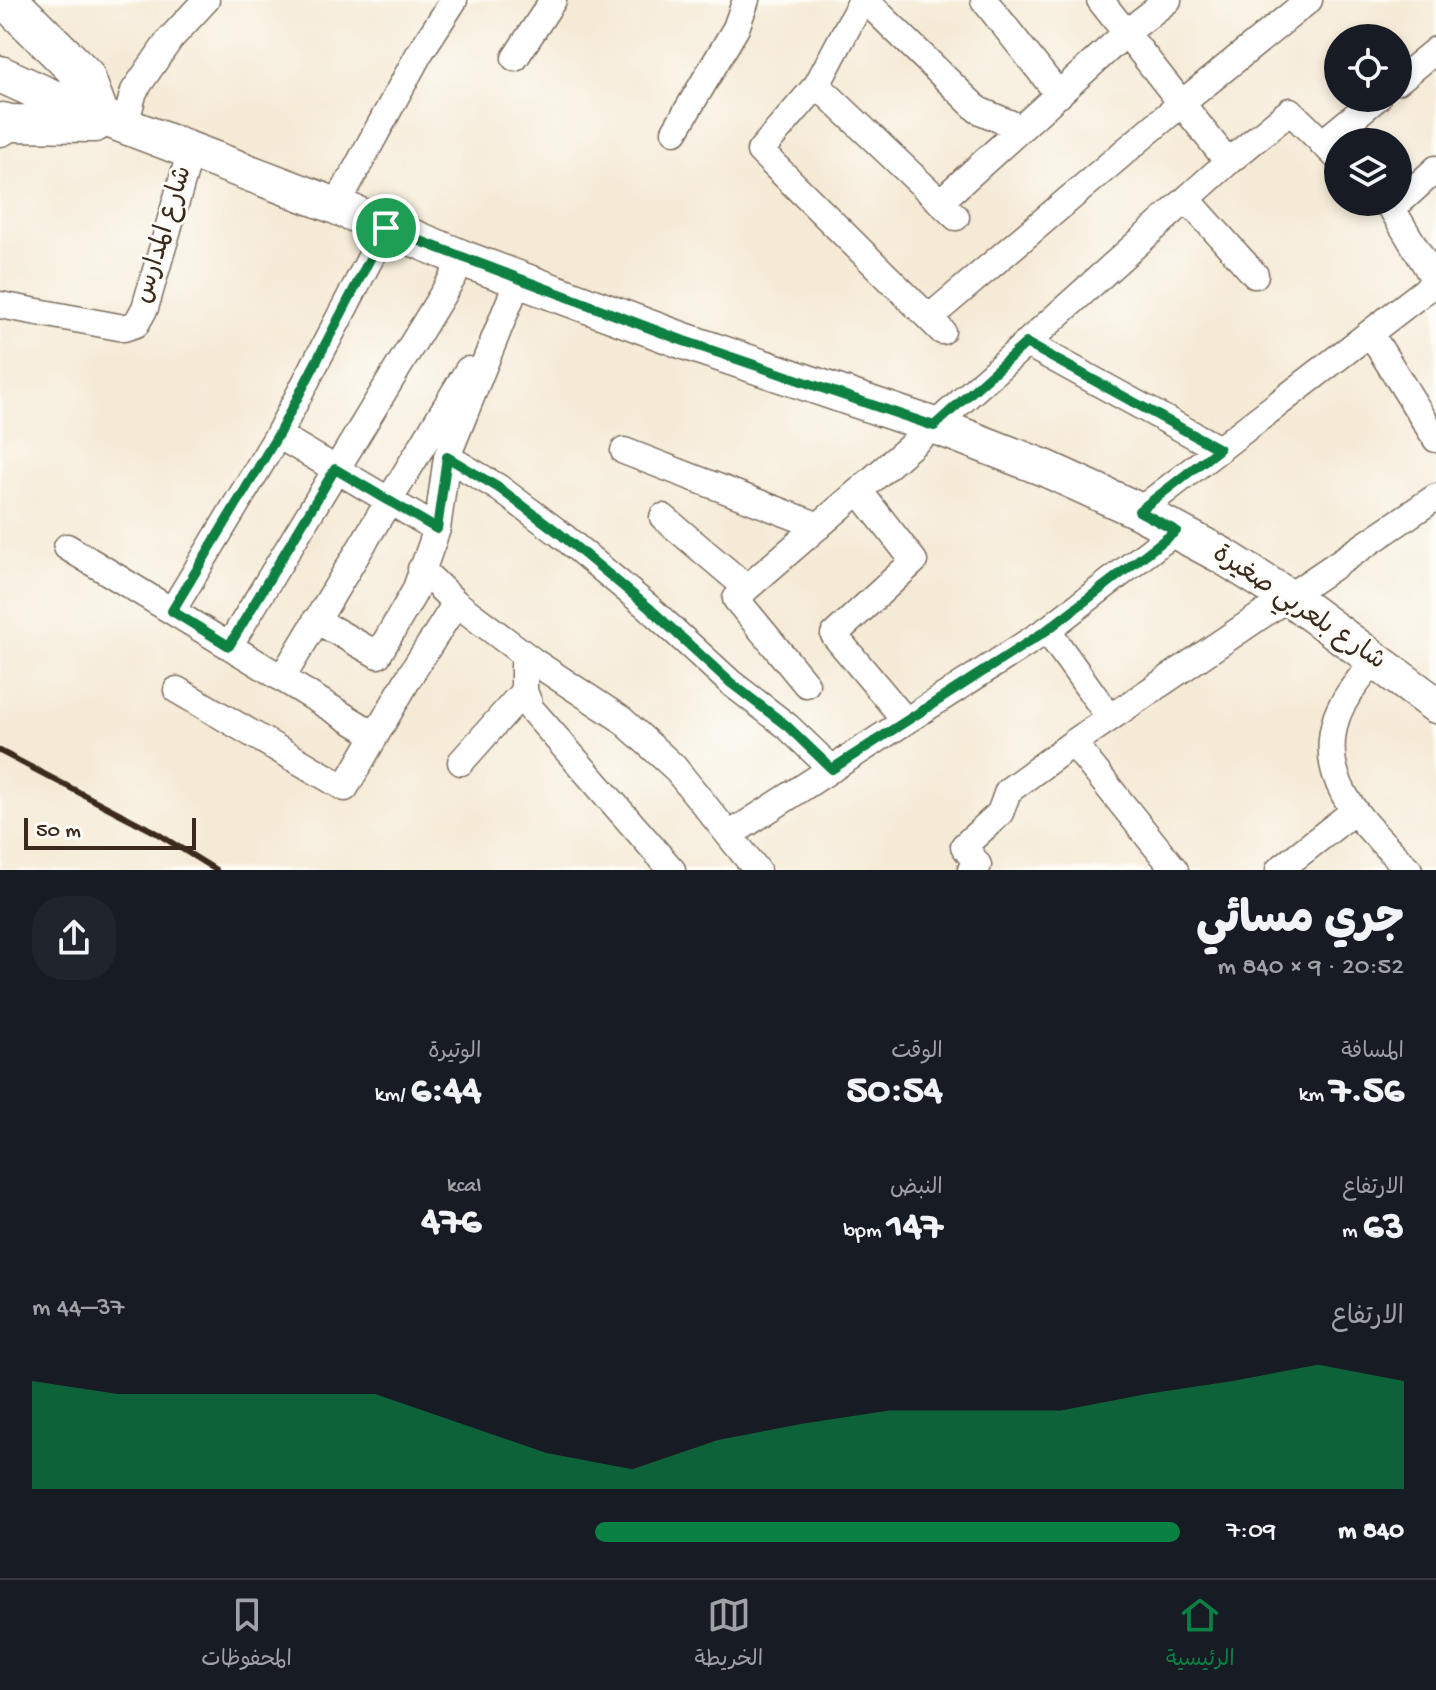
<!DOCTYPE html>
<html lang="ar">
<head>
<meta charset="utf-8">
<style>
	body { margin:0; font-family:"Gochi Hand","Playpen Sans Arabic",sans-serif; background:#20242c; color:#f1f3f6; direction:rtl; height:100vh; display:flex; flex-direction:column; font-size:30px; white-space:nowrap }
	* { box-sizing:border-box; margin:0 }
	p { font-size:26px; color:#9ea1a6 }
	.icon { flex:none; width:44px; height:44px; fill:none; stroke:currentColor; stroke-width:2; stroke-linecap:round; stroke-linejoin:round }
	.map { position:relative; height:870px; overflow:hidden; direction:ltr }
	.side { display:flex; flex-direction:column; background:#171b24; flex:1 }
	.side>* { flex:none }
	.buttons { position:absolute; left:1324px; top:24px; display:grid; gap:16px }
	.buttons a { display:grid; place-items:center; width:88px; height:88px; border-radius:50%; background:#171b24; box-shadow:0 4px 12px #0003; font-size:40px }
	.scale { position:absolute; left:24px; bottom:20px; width:172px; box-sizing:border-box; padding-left:8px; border:4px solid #3b2a1e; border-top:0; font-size:22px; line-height:28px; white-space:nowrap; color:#3b2a1e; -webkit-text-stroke:6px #fdfcf7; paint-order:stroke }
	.pin { position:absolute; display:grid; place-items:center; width:68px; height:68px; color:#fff; margin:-34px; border:4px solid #fff; border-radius:50%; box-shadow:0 2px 8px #0007 }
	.round { display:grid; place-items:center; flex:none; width:84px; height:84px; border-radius:32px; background:#20242c }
	.overview { display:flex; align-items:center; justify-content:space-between; height:136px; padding:0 32px }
	h1 { font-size:44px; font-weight:800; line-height:60px }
	.stats { display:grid; grid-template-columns:repeat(3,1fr); gap:12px; height:136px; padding:8px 32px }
	.stats div { display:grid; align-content:center }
	.stats b { font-size:40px; font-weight:800 }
	.stats small { font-size:22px; font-weight:400 }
	.stats p { font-size:22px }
	.chart { height:224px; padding:16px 32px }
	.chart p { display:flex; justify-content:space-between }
	.chart svg { width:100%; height:144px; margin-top:8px; fill:#0b8043; opacity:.7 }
	ul { padding:0 32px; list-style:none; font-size:26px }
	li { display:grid; grid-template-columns:128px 96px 1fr; align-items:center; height:60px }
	li i { height:20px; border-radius:10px; background:#0b8043 }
	.tabs { display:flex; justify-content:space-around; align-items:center; height:112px; border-top:2px solid #363941; background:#171b24; font-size:22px; color:#9ea1a6 }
	.tabs a { display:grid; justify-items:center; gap:4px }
	.tabs .on { color:#0b8043 }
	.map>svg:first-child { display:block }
</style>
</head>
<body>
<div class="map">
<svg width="1436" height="870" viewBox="0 0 1436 870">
	<rect width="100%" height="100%" fill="#fdfcf7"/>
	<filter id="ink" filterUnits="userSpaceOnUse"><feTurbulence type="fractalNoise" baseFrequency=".0125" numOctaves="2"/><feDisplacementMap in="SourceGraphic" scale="16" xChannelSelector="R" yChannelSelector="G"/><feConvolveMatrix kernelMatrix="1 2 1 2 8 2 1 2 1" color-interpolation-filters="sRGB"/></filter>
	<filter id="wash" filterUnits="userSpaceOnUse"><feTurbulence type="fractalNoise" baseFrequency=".006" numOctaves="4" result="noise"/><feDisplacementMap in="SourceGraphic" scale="32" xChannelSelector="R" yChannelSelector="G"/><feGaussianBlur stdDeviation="1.8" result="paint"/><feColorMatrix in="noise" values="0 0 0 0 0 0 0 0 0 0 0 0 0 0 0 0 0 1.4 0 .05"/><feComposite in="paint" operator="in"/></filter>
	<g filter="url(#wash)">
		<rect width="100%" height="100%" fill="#f5ead5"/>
	</g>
	<g filter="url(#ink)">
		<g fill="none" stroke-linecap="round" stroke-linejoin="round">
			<defs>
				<path id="minor" d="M 862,0 L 817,85 L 760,151 L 942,331
					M 865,0 L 978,110 L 1021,128
					M 984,0 L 1059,95
					M 1100,0 L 1228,162
					M 515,58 L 553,0
					M 1398,81 L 1436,50
					M 817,85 L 956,217
					M 125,125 L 134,91 L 170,39 L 206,0
					M 675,131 L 736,28 L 746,0
					M 1322,143 L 1377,98
					M 1187,199 L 1255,275
					M 940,202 L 1126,33 L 1168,0
					M 1384,202 L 1392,209 L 1436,282
					M 336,206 L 419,54 L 454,0
					M 1392,209 L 1436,169
					M 0,305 L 124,328 L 136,324 L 145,308 L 191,150
					M 929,318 L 1182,103 L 1309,0
					M 1370,333 L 1436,439
					M 1026,343 L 1219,449
					M 278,435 L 437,529
					M 624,451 L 819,526
					M 447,457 L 499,488 L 559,533 L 648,607 L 731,683 L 787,726 L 832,769
					M 859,491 L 914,561 L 834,635 L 906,721
					M 1139,511 L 1436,282
					M 663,517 L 747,588 L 736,599 L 806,684
					M 67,547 L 375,735
					M 421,569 L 456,603 L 533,661 L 621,719 L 674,767 L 757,870
					M 747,588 L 934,426 L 1228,162 L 1290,111 L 1338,158
					M 172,611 L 278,435 L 386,228
					M 316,620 L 378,655 L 415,591 L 437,529 L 447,457 L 519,278
					M 1047,630 L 1110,718
					M 229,646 L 464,259
					M 524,655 L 524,691 L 531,709 L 672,870
					M 1375,659 C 1362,677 1345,695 1337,716 C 1314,784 1368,827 1409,870
					M 282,678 L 468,370
					M 177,690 L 345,788 L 411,674 L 456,603
					M 1073,743 L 1175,870
					M 461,762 L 524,691
					M 729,835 L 1047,630 L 1176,531
					M 971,870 L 978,865 L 964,846 L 1000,813 L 1008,791 L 1073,743 L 1436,497
					M 1279,870 L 1353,812"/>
				<path id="secondary" d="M 0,74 L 55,99 L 336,206 L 464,259 L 684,341 L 952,432 L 1047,469 L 1139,511 L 1223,556 L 1296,602 L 1436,705
					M 0,123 L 95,124"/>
				<path id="primary" d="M 7,0 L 84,76 L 99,116
					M 0,126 L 3,123"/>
			</defs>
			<!-- minor casing -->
			<use href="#minor" stroke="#7c6d5e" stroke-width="29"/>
			<!-- secondary casing -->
			<use href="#secondary" stroke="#7c6d5e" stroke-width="39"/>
			<!-- primary casing -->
			<use href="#primary" stroke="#7c6d5e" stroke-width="43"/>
			<!-- minor -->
			<use href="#minor" stroke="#fff" stroke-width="26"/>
			<!-- secondary -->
			<use href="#secondary" stroke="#fff" stroke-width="36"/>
			<!-- primary -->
			<use href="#primary" stroke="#fff" stroke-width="40"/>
			<!-- rail -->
			<path stroke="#3b2a1e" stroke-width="6" d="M 0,751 L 153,831 L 216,870"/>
		</g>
	</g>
	<g fill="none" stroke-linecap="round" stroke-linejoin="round" filter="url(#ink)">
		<defs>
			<path id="route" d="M 386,228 L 684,341 L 934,426 L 1026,343 L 1219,449 L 1139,511 L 1176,531 L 1047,630 L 832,769 L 787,726 L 731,683 L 648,607 L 559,533 L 499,488 L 447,457 L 437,529 L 335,469 L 229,646 L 172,611 L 278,435 Z"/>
		</defs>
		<!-- route casing -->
		<use href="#route" stroke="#fff" stroke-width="16"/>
		<!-- route -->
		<use href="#route" stroke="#0b8043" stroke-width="10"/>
	</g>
	<g text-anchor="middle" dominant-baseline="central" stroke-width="6" stroke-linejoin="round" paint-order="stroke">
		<!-- street labels -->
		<g font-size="26" fill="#3b2a1e" stroke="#fdfcf7">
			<text transform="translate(165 235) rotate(-73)">شارع المدارس</text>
			<text transform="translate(1298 609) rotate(34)">شارع بلعربي صغيرة</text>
		</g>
	</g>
</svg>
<div class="buttons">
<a><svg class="icon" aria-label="locate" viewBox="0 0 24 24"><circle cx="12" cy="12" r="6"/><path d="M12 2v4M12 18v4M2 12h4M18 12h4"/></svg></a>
<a><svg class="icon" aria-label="layers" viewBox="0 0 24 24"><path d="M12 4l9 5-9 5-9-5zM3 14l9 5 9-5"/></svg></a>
</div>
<div class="scale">50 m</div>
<div class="pin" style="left:386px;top:228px;background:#1e9e55"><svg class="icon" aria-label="arrive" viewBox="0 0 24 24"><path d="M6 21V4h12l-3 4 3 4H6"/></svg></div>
</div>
<section class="side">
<div class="overview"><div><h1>جري مسائي</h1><p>20:52 · 9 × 840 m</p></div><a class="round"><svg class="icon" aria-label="share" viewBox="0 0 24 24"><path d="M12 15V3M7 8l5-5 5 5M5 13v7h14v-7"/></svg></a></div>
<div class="stats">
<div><p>المسافة</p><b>7.56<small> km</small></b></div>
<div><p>الوقت</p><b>50:54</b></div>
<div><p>الوتيرة</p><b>6:44<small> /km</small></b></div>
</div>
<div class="stats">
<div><p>الارتفاع</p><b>63<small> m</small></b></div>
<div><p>النبض</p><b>147<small> bpm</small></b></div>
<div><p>kcal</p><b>476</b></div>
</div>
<div class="chart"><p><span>الارتفاع</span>37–44 m</p>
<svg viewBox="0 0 160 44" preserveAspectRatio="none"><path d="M0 44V11L10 15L20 15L30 15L40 15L50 24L60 33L70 38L80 29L90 24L100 20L110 20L120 20L130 15L140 11L150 6L160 11V44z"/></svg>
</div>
<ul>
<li><b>840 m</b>7:09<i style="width:51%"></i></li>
</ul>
</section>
<nav class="tabs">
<a class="on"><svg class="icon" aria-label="home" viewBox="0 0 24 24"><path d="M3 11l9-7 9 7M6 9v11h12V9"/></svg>الرئيسية</a>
<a><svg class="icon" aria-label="map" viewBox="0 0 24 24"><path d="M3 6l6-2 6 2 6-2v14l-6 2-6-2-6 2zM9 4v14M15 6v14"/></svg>الخريطة</a>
<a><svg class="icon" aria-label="saved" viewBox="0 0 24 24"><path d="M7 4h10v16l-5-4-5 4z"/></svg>المحفوظات</a>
</nav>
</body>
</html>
